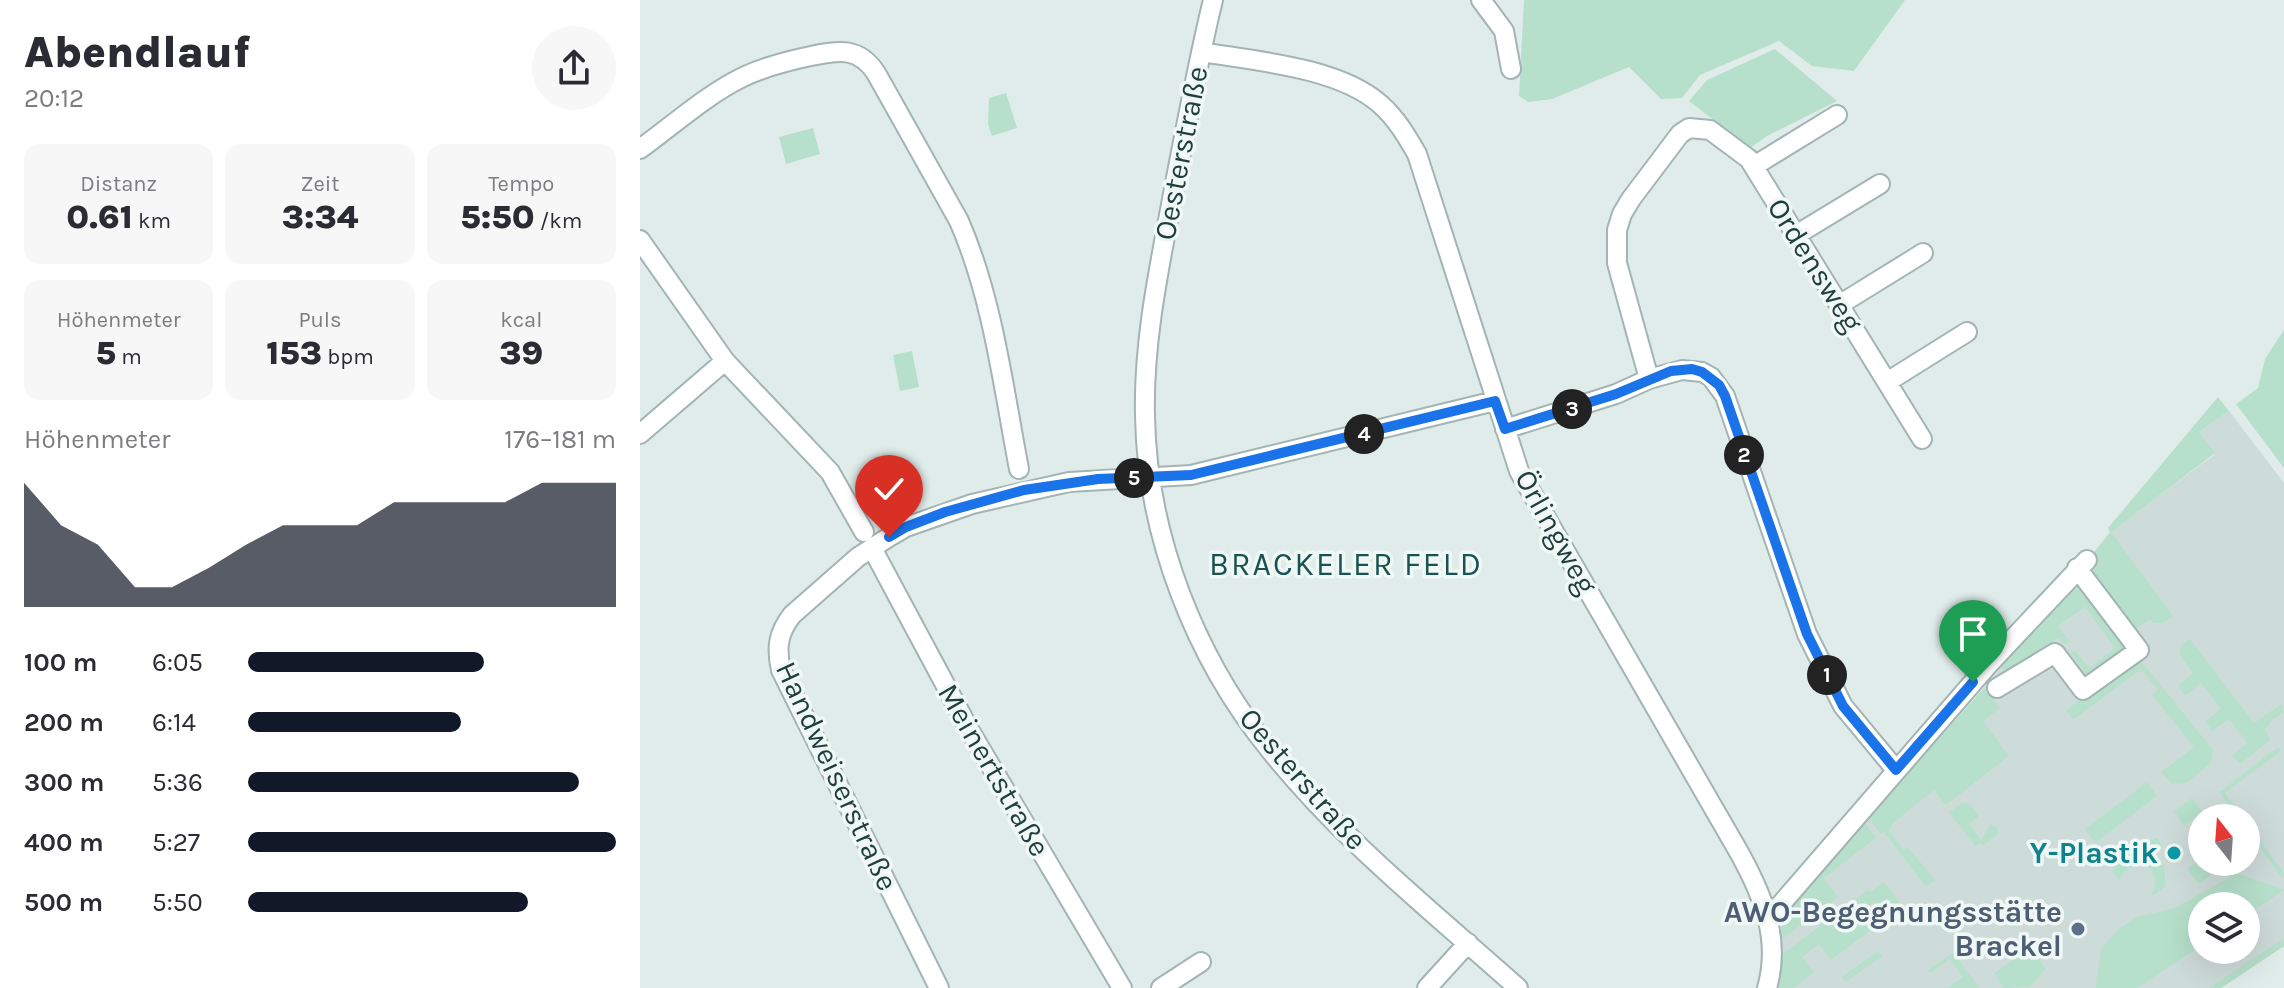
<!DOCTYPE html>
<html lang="de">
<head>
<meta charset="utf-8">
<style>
	body { margin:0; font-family:Karla,sans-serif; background:#f7f7f7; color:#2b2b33; height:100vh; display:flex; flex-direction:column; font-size:30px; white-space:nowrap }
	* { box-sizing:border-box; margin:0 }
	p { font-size:26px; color:#7c7c81 }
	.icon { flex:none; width:44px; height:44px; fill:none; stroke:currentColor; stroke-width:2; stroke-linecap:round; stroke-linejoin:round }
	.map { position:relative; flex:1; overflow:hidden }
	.sheet { display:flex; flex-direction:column; background:#fff; width:640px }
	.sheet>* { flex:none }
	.needle { width:52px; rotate:343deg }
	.buttons { position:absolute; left:1548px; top:804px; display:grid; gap:16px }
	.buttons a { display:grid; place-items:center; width:72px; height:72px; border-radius:50%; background:#fff; box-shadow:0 8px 32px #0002; font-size:40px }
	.pin { position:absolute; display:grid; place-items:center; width:68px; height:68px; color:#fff; margin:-82px -34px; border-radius:50% 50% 50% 0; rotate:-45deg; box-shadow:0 0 8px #0007 }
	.pin .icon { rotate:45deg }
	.km { position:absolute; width:40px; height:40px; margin:-20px; border-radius:50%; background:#222; color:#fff; font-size:22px; line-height:40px; text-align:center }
	.round { display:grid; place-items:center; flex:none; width:84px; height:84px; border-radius:42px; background:#f7f7f7 }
	.summary { display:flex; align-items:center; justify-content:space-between; height:136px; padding:0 24px }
	h1 { font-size:44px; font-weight:800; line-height:60px }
	.stats { display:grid; grid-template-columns:repeat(3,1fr); gap:12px; height:136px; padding:8px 24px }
	.stats div { display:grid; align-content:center; border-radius:16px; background:#f7f7f7; text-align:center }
	.stats b { font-size:34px; font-weight:800 }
	.stats small { font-size:22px; font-weight:400 }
	.stats p { font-size:22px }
	.chart { height:224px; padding:16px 24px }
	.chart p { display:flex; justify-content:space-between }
	.chart svg { width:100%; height:144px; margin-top:8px; fill:#111827; opacity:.7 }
	ul { padding:0 24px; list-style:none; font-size:26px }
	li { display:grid; grid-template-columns:128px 96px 1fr; align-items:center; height:60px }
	li i { height:20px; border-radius:10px; background:#111827 }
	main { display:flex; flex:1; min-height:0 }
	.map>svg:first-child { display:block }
</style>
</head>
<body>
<main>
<section class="sheet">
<div class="summary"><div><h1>Abendlauf</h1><p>20:12</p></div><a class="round"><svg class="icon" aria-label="share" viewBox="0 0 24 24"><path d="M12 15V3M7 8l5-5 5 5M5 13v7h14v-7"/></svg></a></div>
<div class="stats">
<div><p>Distanz</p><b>0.61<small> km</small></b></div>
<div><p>Zeit</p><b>3:34</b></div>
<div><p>Tempo</p><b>5:50<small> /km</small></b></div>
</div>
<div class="stats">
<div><p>Höhenmeter</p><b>5<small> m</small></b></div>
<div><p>Puls</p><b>153<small> bpm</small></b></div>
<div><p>kcal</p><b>39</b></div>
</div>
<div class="chart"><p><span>Höhenmeter</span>176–181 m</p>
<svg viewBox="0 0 160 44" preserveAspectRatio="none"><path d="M0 44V6L10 19L20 25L30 38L40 38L50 32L60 25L70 19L80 19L90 19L100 12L110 12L120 12L130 12L140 6L150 6L160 6V44z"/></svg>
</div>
<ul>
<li><b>100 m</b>6:05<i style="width:64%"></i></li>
<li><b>200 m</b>6:14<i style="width:58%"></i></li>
<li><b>300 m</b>5:36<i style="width:90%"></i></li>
<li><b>400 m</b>5:27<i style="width:100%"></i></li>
<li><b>500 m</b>5:50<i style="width:76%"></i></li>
</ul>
</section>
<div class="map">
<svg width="1644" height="988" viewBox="0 0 1644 988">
	<rect width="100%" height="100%" fill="#e0ecea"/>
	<!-- built -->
	<path fill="#cedcd9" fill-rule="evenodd" d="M 1589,411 L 1644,483 L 1644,946 L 1581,988 L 1138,988 L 1142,920 L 1224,822 L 1345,687 L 1470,532 L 1575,454 L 1559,432 ZM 1562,818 L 1606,818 L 1606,862 L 1562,862 ZM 1562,906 L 1606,906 L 1606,950 L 1562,950 Z"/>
	<!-- green -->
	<path fill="#b6e0cb" d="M 884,0 L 1265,0 L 1214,71 L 1172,66 L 1139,41 L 1060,75 L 1042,98 L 1021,99 L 989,67 L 912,99 L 888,102 L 879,96 Z
		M 1135,49 L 1197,101 L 1127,136 L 1110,148 L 1049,101 L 1067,80 Z
		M 366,93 L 377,128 L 352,136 L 348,124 L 349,98 Z
		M 173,128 L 180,154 L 146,164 L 139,137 Z
		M 1644,330 L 1644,468 L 1596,404 L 1618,388 L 1625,359 Z
		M 272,351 L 279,387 L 260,391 L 253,355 Z
		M 1578,397 L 1589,411 L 1559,432 L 1575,453 L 1471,532 L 1533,616 L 1523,623 L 1514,623 L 1510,619 L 1493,631 L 1443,568 L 1470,533 L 1468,528 Z
		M 1436,578 L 1490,647 L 1448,678 L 1431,653 L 1435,650 L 1449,668 L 1475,648 L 1445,607 L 1418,626 L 1430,642 L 1425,645 L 1418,638 L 1367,674 L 1361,667 Z
		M 1550,639 L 1614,723 L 1641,704 L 1644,712 L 1632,720 L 1625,730 L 1630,740 L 1600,764 L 1592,756 L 1607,743 L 1589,719 L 1572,731 L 1565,721 L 1581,709 L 1561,683 L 1545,696 L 1538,686 L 1553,673 L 1539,654 L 1541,645 Z
		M 1499,658 L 1573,750 L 1571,763 L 1546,783 L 1532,784 L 1521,772 L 1554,747 L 1512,695 L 1518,690 L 1501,669 L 1433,720 L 1426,710 Z
		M 1345,687 L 1360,708 L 1343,721 L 1369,756 L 1306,805 L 1294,790 L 1252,824 L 1249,831 L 1264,850 L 1268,847 L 1295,880 L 1286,887 L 1244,832 L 1241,834 L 1228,818 Z
		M 1638,747 L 1641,751 L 1585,793 L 1603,818 L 1598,818 L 1579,792 Z
		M 1507,782 L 1517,796 L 1455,843 L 1445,829 Z
		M 1552,798 L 1563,813 L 1544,826 L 1534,811 Z
		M 1322,803 L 1330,804 L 1339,816 L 1329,824 L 1341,840 L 1351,824 L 1358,829 L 1357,835 L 1342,846 L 1340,843 L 1335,846 L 1309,812 Z
		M 1224,822 L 1236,838 L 1184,878 L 1198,897 L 1141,940 L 1142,920 Z
		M 1606,822 L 1644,873 L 1643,879 L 1606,829 Z
		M 1517,838 L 1522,845 L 1508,859 L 1524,866 L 1526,886 L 1511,897 C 1512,893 1516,886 1515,880 C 1513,857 1486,863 1479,880 L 1472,871 L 1485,853 Z
		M 1562,858 L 1562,862 L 1589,862 L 1559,884 L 1547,869 Z
		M 1597,873 L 1644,890 L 1606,916 L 1606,906 L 1562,906 L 1562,945 L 1497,988 L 1456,988 L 1461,949 L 1477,930 L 1496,917 L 1535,908 Z
		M 1244,882 L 1262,906 L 1247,916 L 1235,901 L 1219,914 L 1231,930 L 1191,960 L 1179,944 L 1162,957 L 1174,972 L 1153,988 L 1140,988 L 1138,985 L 1140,956 L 1228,890 L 1230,892 Z
		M 1644,938 L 1644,946 L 1581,988 L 1569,988 Z
		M 1390,948 L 1406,969 L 1389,987 L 1364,988 L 1354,973 Z
		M 1238,951 L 1242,956 L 1206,982 L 1202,977 Z
		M 1311,954 L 1314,954 L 1340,988 L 1307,988 L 1323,977 L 1310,959 L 1291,973 L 1288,970 Z"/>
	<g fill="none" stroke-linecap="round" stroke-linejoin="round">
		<defs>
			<path id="minor" d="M 573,0 C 558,61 547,122 535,183 C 521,260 503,338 505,416 C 507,535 555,658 630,750 C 702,840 793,912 878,988
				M 841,0 L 864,31 L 871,69
				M 561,52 C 614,61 698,67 740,104 C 756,118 766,135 777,154 L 879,471 L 1100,854 C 1123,896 1141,939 1127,988
				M 0,149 C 32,126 65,96 101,78 C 123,67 147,61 171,56 C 199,50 219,47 236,73 L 319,221 C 353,299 363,386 379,469
				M 1114,166 L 1197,115
				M 1156,235 L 1240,184
				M 0,240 L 85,361 L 190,472 L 224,532
				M 1199,305 L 1283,253
				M 1009,379 L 977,263 L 977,230 L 982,214 L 991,199 L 1040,134 L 1049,128 L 1070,130 L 1109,159 L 1282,439
				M 1247,382 L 1327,332
				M 865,429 L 976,394 L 1009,379 L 1042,370 L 1062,372 L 1071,377 L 1085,396 L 1167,634 L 1203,706 L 1256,770
				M 0,434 L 85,361
				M 232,548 L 330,731 L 482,988
				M 1357,688 L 1415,653 L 1443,690 L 1499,650 L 1437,568
				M 1129,918 L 1348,665 L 1447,560
				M 299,988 L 141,670 C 136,648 138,633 152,615 L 218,557 L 249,537 L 266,527 L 332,504 L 429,482 L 551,475 L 855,401
				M 521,988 L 561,962
				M 787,988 L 828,943"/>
		</defs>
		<!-- minor casing -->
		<use href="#minor" stroke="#a2b4b3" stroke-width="22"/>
		<!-- minor -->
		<use href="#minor" stroke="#fff" stroke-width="18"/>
	</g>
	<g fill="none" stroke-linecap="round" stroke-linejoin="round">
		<defs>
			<path id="route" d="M 249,537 L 266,527 L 305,512 L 384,490 L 458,479 L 551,475 L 855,401 L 865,429 L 976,394 L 1031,371 L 1052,369 L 1062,372 L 1079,385 L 1085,396 L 1167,634 L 1203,706 L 1256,770 L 1333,682"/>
		</defs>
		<!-- route casing -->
		<use href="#route" stroke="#fff" stroke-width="16"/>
		<!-- route -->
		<use href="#route" stroke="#1a73e8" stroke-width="10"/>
	</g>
	<!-- markers -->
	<circle fill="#0f9aa8" stroke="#f0f8f6" stroke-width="3" cx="1534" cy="853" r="8"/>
	<circle fill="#5c6f8a" stroke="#f0f8f6" stroke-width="3" cx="1438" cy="929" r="8"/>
	<g text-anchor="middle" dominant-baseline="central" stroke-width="7" stroke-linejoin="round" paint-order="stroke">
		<!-- street labels -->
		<g font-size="30" fill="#1f3e3d" stroke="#f0f8f6">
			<text transform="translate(541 153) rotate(-79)">Oesterstraße</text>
			<text transform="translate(1175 265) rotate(58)">Ordensweg</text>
			<text transform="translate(916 532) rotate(61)">Örlingweg</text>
			<text transform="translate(354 770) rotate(60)">Meinertstraße</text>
			<text transform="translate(197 776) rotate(65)">Handweiserstraße</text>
			<text transform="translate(663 779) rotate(49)">Oesterstraße</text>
		</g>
		<!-- culture labels -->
		<g font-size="30" font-weight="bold" fill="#0d838f" stroke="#f0f8f6" text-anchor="end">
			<text x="1518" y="853">Y-Plastik</text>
		</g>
		<!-- service labels -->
		<g font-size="30" font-weight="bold" fill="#4e5e75" stroke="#f0f8f6" text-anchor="end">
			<text x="1422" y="912">AWO-Begegnungsstätte<tspan x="1422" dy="34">Brackel</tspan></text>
		</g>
		<!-- neighbourhood labels -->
		<g font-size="32" letter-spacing="2" fill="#195252" stroke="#f0f8f6">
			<text x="706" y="564">BRACKELER FELD</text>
		</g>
	</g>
</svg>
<div class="buttons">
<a><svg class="needle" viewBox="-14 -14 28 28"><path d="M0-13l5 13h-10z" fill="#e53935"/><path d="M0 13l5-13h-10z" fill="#7c7c81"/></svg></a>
<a><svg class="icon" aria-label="layers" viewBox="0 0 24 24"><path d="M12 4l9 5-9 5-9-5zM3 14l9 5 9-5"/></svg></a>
</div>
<div class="pin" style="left:1333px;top:682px;background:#1e9e55"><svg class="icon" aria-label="arrive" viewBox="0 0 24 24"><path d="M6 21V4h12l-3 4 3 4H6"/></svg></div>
<div class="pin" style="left:249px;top:537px;background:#d93025"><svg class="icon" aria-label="check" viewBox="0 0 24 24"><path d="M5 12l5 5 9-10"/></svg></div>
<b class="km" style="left:1187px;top:675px">1</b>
<b class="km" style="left:1104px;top:455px">2</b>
<b class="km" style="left:932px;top:409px">3</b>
<b class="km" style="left:724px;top:434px">4</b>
<b class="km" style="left:494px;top:478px">5</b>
</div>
</main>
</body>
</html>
